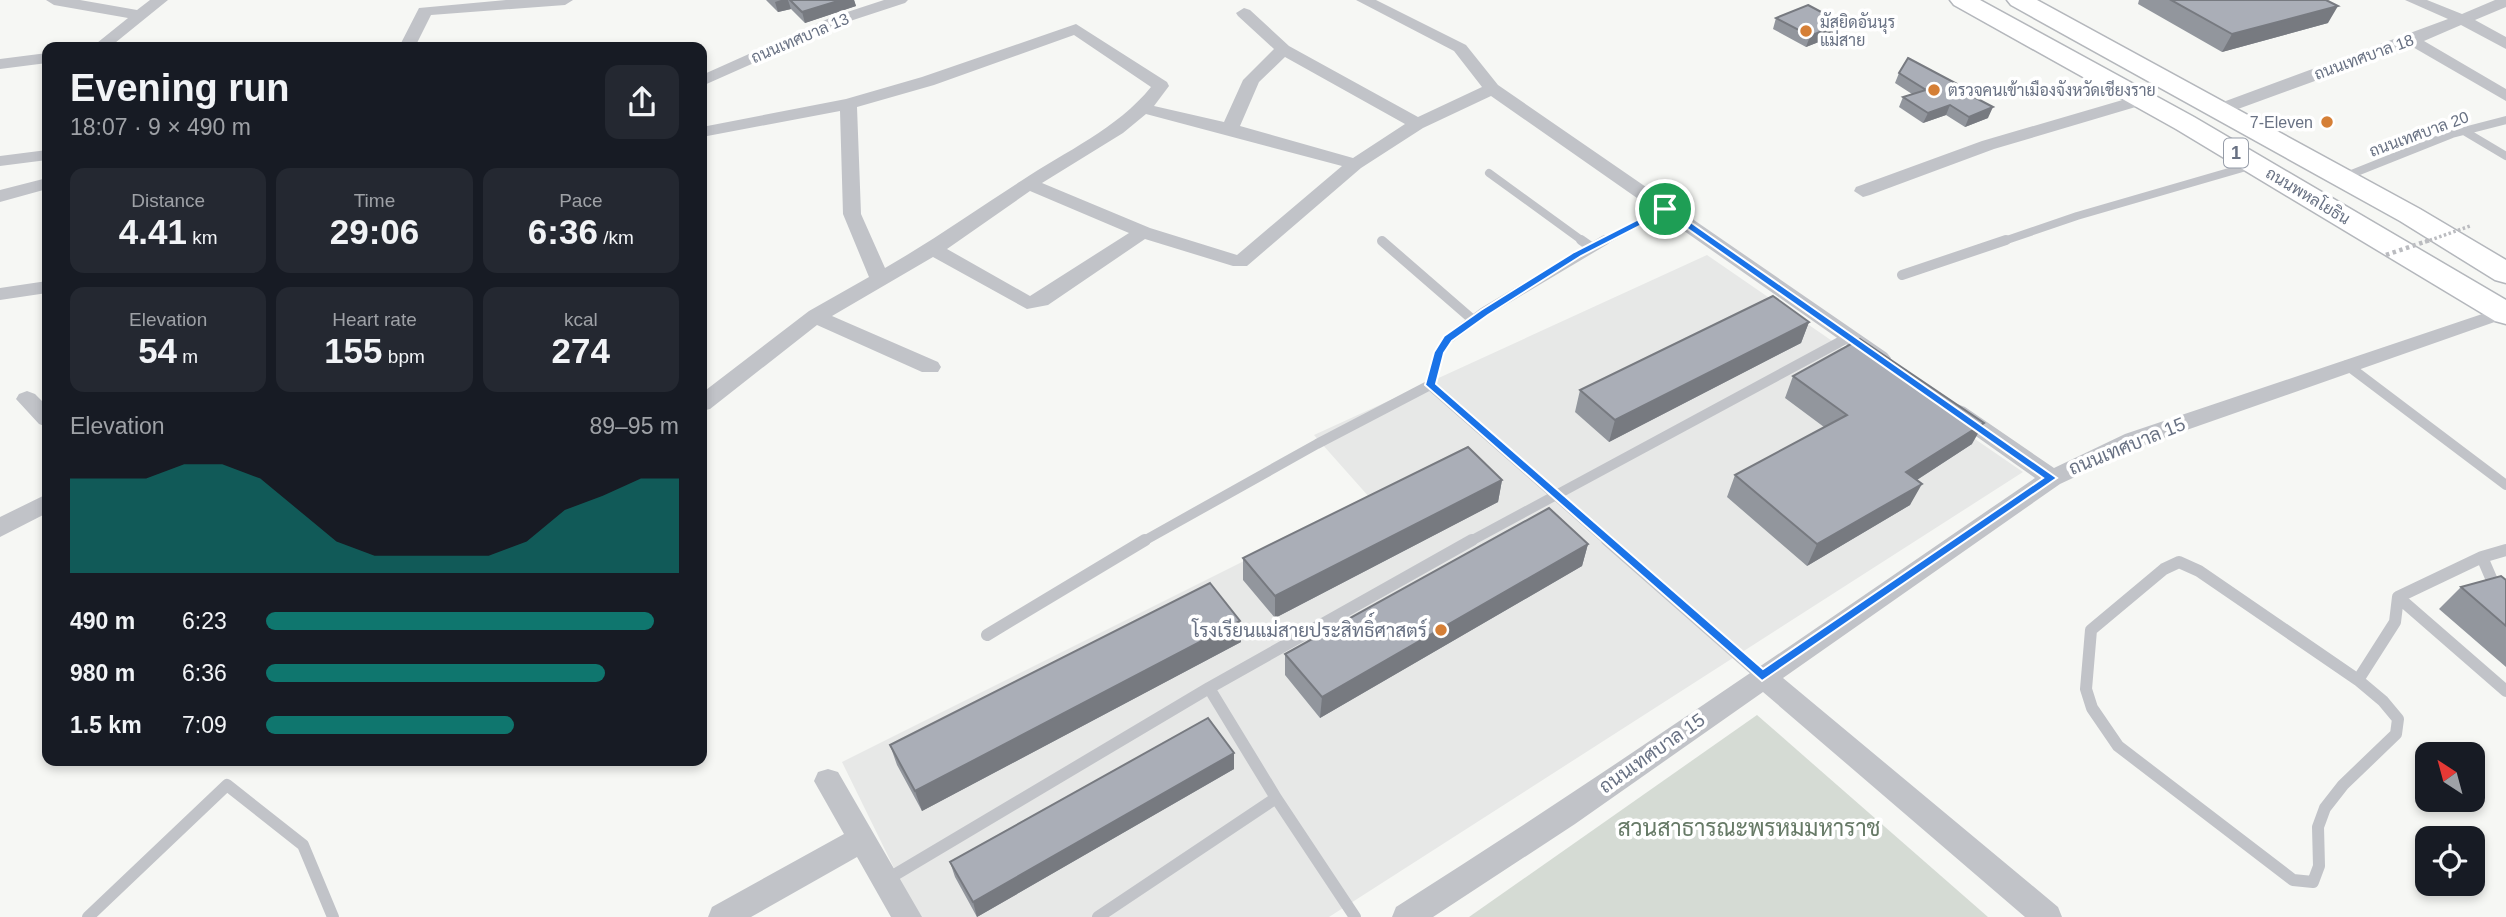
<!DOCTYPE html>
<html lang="en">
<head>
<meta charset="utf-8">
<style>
	body { margin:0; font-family:Arial,Sarabun,sans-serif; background:#242831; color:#f1f3f6; height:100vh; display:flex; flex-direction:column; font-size:26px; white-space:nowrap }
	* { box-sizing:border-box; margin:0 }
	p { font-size:23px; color:#9ea1a6 }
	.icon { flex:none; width:38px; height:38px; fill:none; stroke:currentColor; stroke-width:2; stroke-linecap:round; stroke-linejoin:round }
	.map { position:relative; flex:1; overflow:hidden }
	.panel { position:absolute; left:42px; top:42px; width:665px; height:724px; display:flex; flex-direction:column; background:#171b24; border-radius:14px; box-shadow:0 4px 10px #0003 }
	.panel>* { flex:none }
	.needle { width:46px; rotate:324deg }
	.buttons { position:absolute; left:2415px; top:742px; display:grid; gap:14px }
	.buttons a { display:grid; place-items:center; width:70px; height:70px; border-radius:14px; background:#171b24; box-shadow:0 4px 10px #0003; font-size:35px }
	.pin { position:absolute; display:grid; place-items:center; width:60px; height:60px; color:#fff; margin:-30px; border:4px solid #fff; border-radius:50%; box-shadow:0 2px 7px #0007 }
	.round { display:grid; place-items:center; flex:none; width:74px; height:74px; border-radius:14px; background:#242831 }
	.summary { display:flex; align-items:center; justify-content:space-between; height:119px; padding:0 28px }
	h1 { font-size:38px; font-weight:800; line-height:52px }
	.stats { display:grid; grid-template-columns:repeat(3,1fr); gap:10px; height:119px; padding:7px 28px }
	.stats div { display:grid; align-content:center; border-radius:14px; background:#242831; text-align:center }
	.stats b { font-size:35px; font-weight:800 }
	.stats small { font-size:19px; font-weight:400 }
	.stats p { font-size:19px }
	.chart { height:196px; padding:14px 28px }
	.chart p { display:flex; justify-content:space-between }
	.chart svg { width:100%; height:126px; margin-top:7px; fill:#0f766e; opacity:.7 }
	ul { padding:0 28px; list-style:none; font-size:23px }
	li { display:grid; grid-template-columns:112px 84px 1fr; align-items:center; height:52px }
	li i { height:18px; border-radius:9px; background:#0f766e }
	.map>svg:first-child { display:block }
</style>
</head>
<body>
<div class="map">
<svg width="2506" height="917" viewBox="0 0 2506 917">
	<rect width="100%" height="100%" fill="#f6f7f4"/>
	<!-- built -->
	<path fill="#e7e8e7" d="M 1707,255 L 2023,472 L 1329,917 L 918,917 L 842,762 L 1370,498 L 1314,435 Z"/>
	<!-- green -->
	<path fill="#d5dbd4" d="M 1757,715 L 1988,917 L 1469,917 Z"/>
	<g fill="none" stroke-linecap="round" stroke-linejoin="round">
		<defs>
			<path id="primary" d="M 1950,0 L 1980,0 L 2194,117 L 2506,300 L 2506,324 L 2495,321 L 2176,129 L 1954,5 Z
				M 2007,0 L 2037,0 L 2420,209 L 2506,260 L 2506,283 L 2495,280 L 2400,221 L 2011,5 Z"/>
		</defs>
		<!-- primary casing -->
		<use href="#primary" stroke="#b4b7bc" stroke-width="3"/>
		<!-- lane-far2 -->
		<path stroke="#c1c3c8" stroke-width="8" d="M 2464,131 L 2506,156
			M 1489,173 L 1584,242
			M 2344,177 L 2452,134 L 2506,120
			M 1602,242 L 1665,209
			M 2001,242 L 2077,216 L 2253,165"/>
		<!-- lane-far1 -->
		<path stroke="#c1c3c8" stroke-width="10" d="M 1581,240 L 1591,247
			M 1382,241 L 1473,320
			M 1902,275 L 2006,240
			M 2347,365 L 2506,485
			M 1430,385 L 1609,542
			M 1142,542 L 1317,444 L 1430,385 L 1439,352 L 1448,339 L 1484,312 L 1605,240
			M 1469,542 L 1849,337"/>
		<!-- lane -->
		<path stroke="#c1c3c8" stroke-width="12" d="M 1607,540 L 1762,676
			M 2506,550 L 2482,557 L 2494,585 L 2506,596
			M 2179,562 L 2199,571 L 2358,680 L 2383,701 L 2398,719 L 2396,734 L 2343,785 L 2325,808 L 2318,827 L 2319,866 L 2313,882 L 2293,880 L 2118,746 L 2092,708 L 2086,689 L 2091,630 L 2164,569 Z
			M 2398,597 L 2506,691
			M 987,635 L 1145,540
			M 2358,680 L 2395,622 L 2398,597 L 2482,557
			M 1209,688 L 1276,798 L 1355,917
			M 886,880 L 1209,688 L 1472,540
			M 88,917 L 227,785 L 303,845 L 333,917
			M 1098,917 L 1276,798"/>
		<!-- street -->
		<path fill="#c1c3c8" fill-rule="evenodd" d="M 46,0 L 80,0 L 137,10 L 150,0 L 168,0 L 110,47 L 92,47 L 128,18 L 54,5 Z
			M 506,0 L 573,0 L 565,5 L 431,15 L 415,47 L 399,47 L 419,8 Z
			M 884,0 L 908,0 L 905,3 L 844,23 L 702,86 L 702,75 L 832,17 Z
			M 1356,0 L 1376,0 L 1466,45 L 1498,85 L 1887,353 L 1891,358 L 1887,363 L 1873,363 L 1491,96 L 1423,128 L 1361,168 L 1247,266 L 1233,266 L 1145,239 L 1048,305 L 1027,309 L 933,257 L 832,316 L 938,362 L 941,367 L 938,372 L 922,372 L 817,325 L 710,409 L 702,411 L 702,393 L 809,311 L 869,277 L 843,214 L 840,111 L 702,137 L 702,127 L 846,99 L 922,77 L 1076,24 L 1167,82 L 1169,86 L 1154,106 L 1224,122 L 1243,80 L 1274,49 L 1238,16 L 1236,13 L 1244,8 L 1250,10 L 1289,46 L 1418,117 L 1482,87 L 1454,51 ZM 1074,35 L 1151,87 C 1117,129 1066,151 1021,181 C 976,210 932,241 885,268 L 861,214 L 857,107 L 934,85 ZM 1285,57 L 1405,124 L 1353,158 L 1240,126 L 1259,82 ZM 1146,114 L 1342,166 L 1237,255 L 1150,228 L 1042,183 L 1123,133 ZM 1030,191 L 1129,233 L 1030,296 L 947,249 Z
			M 2405,0 L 2427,0 L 2462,14 L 2495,0 L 2506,0 L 2506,7 L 2475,20 L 2506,37 L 2506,49 L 2461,25 L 2424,41 L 2506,89 L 2506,101 L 2411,46 L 2227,113 L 2215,113 L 2212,109 L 2215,105 L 2448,19 Z
			M 267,42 L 275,47 L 258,47 L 260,44 Z
			M 47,53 L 47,63 L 0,69 L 0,59 Z
			M 2143,94 L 2149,95 L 2152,99 L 2149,103 L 1994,149 L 1870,195 L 1863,197 L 1854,191 L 1856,187 L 1982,141 Z
			M 47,150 L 47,160 L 0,166 L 0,156 Z
			M 47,178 L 47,189 L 0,202 L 0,190 Z
			M 47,281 L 47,293 L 0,300 L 0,288 Z
			M 2506,306 L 2506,318 L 2141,446 L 2060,484 L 1783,678 L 2058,907 L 2062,917 L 2025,917 L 1763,692 L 1575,824 L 1433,917 L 1392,917 L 1396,907 C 1614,769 1823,623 2035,478 L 1949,417 L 1946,412 L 1949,407 L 1957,404 L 1965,407 L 2054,468 L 2125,434 Z
			M 27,391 L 35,394 L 47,406 L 47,427 L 39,424 L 16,399 L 19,394 Z
			M 47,494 L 47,513 L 0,537 L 0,517 Z
			M 828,769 L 838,772 L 922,917 L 891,917 L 857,857 L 751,917 L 708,917 L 712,907 L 844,834 L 814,781 L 818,772 Z"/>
		<!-- primary -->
		<use href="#primary" fill="#fff" fill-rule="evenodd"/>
		<!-- path-bridge-far1 -->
		<path stroke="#bbbcc0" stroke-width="3.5" stroke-dasharray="2.5 2.5" stroke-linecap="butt" d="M 2425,242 L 2470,226"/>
		<!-- path-bridge -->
		<path stroke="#bbbcc0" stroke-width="4.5" stroke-dasharray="3.5 3.5" stroke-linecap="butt" d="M 2386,255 L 2430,240"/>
	</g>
	<!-- wall -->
	<path fill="#92969d" d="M 766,0 L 854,0 L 856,6 L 805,23 L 791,9 L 778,12 Z
		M 2139,0 L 2326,0 L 2328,23 L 2222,52 L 2138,4 Z
		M 1776,18 L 1839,34 L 1806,47 L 1773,29 Z
		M 1899,73 L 1976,94 L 1975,97 L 1988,118 L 1965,127 L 1946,115 L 1923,123 L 1899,107 L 1903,97 L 1912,94 L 1895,83 Z
		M 1809,322 L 1801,343 L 1609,442 L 1575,412 L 1580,390 Z
		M 1793,376 L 1972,444 L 1917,480 L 1910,505 L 1807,566 L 1727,497 L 1735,475 L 1824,427 L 1785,398 Z
		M 1502,480 L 1498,502 L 1275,618 L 1243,580 L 1243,558 Z
		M 1588,544 L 1582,566 L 1320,718 L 1285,675 L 1285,654 Z
		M 2506,580 L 2506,667 L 2439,609 L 2461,587 Z
		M 1240,621 L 1241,642 L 922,811 L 897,765 L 890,745 Z
		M 1234,753 L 1234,769 L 977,917 L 955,877 L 950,862 Z"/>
	<!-- shaded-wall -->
	<path fill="#777a80" d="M 781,0 L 788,0 L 791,9 L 778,12 L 775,2 Z
		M 841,0 L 854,0 L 856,6 L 805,23 L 802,12 Z
		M 2338,6 L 2328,23 L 2222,52 L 2232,34 Z
		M 1842,23 L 1839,34 L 1806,47 L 1810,36 Z
		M 1950,105 L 1946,115 L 1923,123 L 1928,113 Z
		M 1993,107 L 1988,118 L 1965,127 L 1969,117 Z
		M 1809,322 L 1801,343 L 1609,442 L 1615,420 Z
		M 1984,423 L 1972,444 L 1895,494 L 1906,472 Z
		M 1502,480 L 1498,502 L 1275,618 L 1275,596 Z
		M 1922,484 L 1910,505 L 1807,566 L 1817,544 Z
		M 1588,544 L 1582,566 L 1320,718 L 1322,697 Z
		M 1240,621 L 1241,642 L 922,811 L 915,791 Z
		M 1234,753 L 1234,769 L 977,917 L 973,902 Z"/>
	<!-- building -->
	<path fill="#aaaeb7" stroke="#777a80" stroke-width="2" d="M 790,0 L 841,0 L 802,12 Z
		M 2171,0 L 2326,0 L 2338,6 L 2232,34 Z
		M 1808,5 L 1842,23 L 1810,36 L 1776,18 Z
		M 1908,58 L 1976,94 L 1972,96 L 1993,107 L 1969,117 L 1950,105 L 1928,113 L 1903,97 L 1926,90 L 1899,73 Z
		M 1773,296 L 1809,322 L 1615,420 L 1580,390 Z
		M 1860,339 L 1984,423 L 1906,472 L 1922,484 L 1817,544 L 1735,475 L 1847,415 L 1793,376 Z
		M 1468,447 L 1502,480 L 1275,596 L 1243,558 Z
		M 1549,508 L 1588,544 L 1322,697 L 1285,654 Z
		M 2501,576 L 2506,580 L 2506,626 L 2461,587 Z
		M 1210,583 L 1240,621 L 915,791 L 890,745 Z
		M 1208,718 L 1234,753 L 973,902 L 950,862 Z"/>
	<!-- route -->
	<path fill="#1a73e8" stroke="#fff" stroke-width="2" fill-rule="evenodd" d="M 1662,207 L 1669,207 L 2057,478 L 1762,681 L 1425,385 L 1434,352 L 1444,336 L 1481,310 L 1574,252 ZM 1665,213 L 2043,478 L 1763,669 L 1436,384 L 1444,353 L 1452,341 L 1488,315 L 1581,256 Z"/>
	<!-- markers -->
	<g fill="#d57f36" stroke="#fff" stroke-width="2.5">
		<circle cx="1806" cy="31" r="7"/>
		<circle cx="1934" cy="90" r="7"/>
		<circle cx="2327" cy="122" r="7"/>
		<circle cx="1441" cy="630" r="7"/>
	</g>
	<g text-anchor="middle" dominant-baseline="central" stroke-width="7" stroke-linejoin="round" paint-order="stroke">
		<!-- far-poi labels -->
		<g font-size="16" fill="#687183" stroke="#fff" text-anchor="start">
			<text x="1820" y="22">มัสยิดอันนุร<tspan x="1820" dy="18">แม่สาย</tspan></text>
			<text x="1948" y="90">ตรวจคนเข้าเมืองจังหวัดเชียงราย</text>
			<text x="2313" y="122" text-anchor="end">7-Eleven</text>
		</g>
		<!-- far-street labels -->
		<g font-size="16" fill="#687183" stroke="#fff">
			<text transform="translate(800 38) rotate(-23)">ถนนเทศบาล 13</text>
			<text transform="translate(2364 57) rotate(-20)">ถนนเทศบาล 18</text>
			<text transform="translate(2419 134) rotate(-20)">ถนนเทศบาล 20</text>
			<text transform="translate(2308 196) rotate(31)">ถนนพหลโยธิน</text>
		</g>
		<!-- shield labels -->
		<rect fill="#fff" stroke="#959ca8" stroke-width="2" x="2224" y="138.5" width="24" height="29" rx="5"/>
		<g font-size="18" font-weight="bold" fill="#687183">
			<text x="2236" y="153">1</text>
		</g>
		<!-- street labels -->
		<g font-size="19" fill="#687183" stroke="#fff">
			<text transform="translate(2127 446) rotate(-22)">ถนนเทศบาล 15</text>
			<text transform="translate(1652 753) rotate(-35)">ถนนเทศบาล 15</text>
		</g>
		<!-- poi labels -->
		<g font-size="19" fill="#687183" stroke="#fff" text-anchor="end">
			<text x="1427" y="630">โรงเรียนแม่สายประสิทธิ์ศาสตร์</text>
		</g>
		<!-- near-park labels -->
		<g font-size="23" fill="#677a67" stroke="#fff">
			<text x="1749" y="828">สวนสาธารณะพรหมมหาราช</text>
		</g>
	</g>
</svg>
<div class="buttons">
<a><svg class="needle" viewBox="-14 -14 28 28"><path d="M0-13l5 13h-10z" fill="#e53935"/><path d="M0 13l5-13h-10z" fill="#9ea1a6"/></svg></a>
<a><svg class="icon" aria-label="locate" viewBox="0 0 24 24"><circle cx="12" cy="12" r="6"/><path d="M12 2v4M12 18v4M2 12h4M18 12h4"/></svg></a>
</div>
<div class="pin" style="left:1665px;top:209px;background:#1e9e55"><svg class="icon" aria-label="arrive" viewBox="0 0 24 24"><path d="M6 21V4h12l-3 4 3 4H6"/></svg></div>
<section class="panel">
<div class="summary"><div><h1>Evening run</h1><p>18:07 · 9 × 490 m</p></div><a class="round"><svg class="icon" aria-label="share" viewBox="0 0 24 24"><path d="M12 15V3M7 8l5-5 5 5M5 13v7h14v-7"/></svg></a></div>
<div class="stats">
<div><p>Distance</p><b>4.41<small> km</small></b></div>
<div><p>Time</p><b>29:06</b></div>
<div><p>Pace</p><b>6:36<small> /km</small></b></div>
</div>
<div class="stats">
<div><p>Elevation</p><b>54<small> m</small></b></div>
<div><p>Heart rate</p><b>155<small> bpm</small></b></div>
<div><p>kcal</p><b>274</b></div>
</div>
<div class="chart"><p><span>Elevation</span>89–95 m</p>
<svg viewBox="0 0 160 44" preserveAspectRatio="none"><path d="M0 44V11L10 11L20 11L30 6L40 6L50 11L60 22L70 33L80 38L90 38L100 38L110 38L120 33L130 22L140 17L150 11L160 11V44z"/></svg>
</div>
<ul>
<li><b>490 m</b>6:23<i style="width:94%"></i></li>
<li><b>980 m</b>6:36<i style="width:82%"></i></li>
<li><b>1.5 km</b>7:09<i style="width:60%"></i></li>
</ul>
</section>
</div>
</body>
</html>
